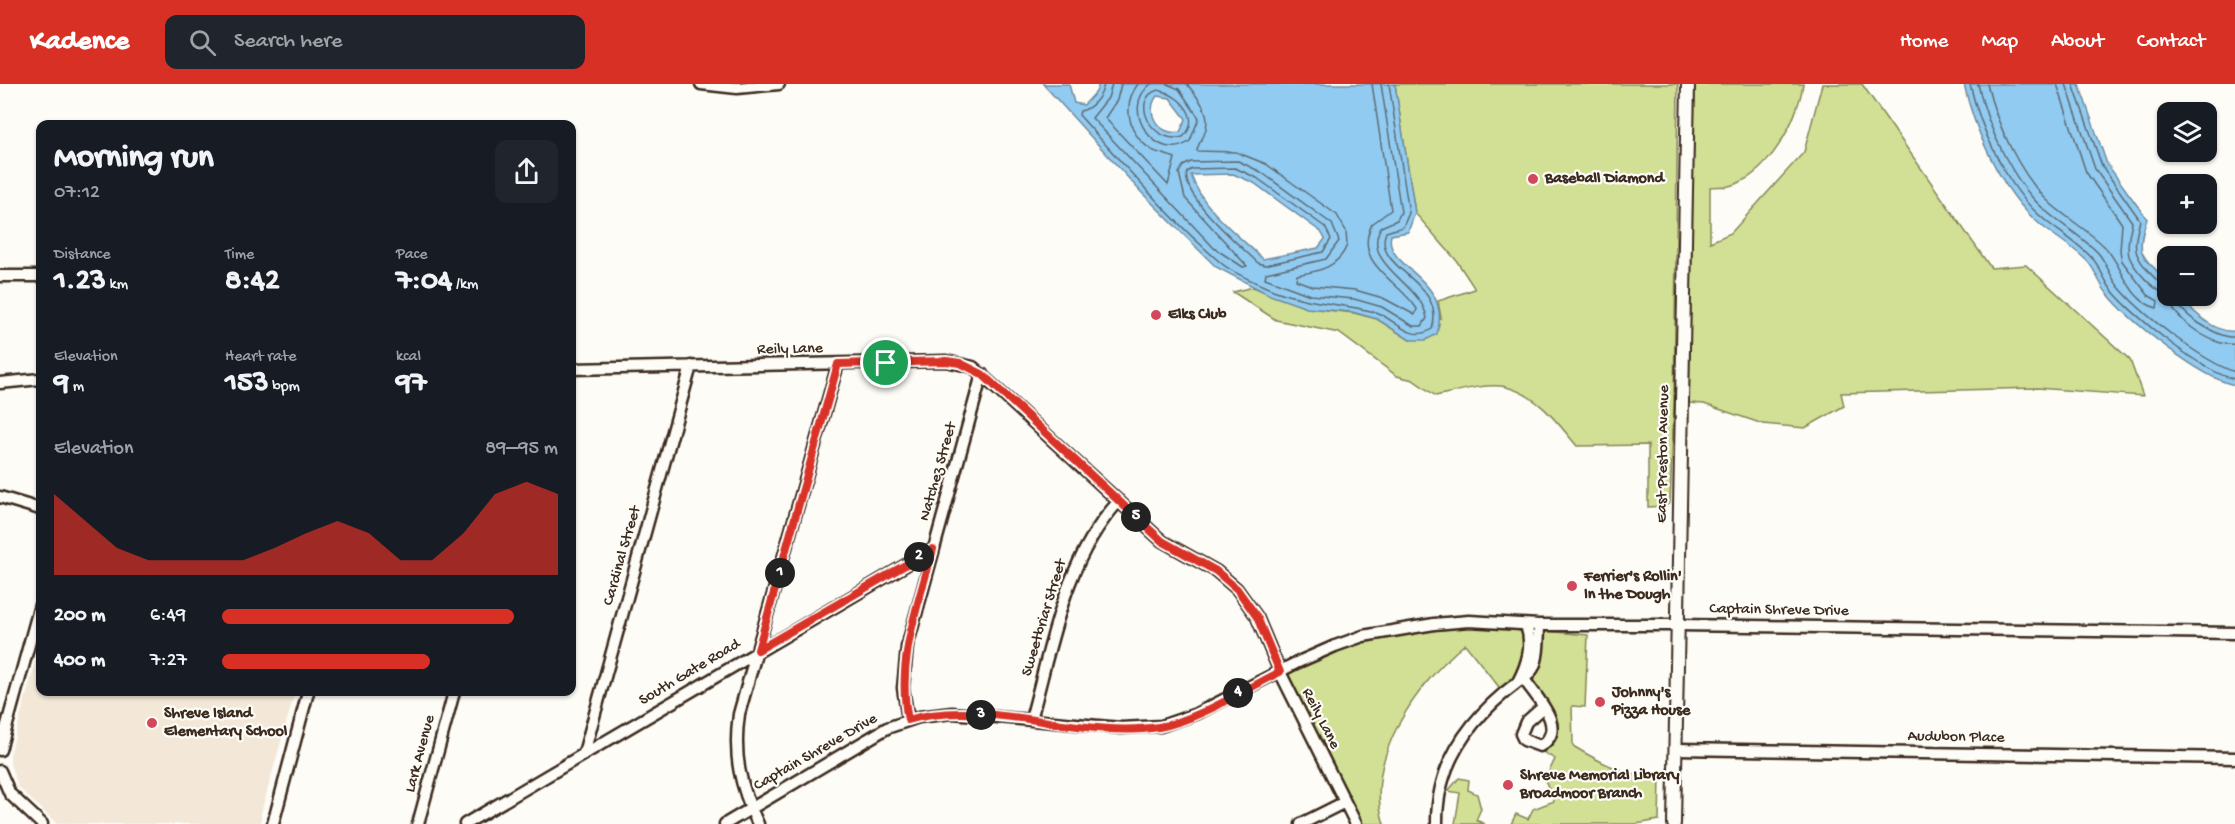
<!DOCTYPE html>
<html lang="en">
<head>
<meta charset="utf-8">
<style>
	body { margin:0; font-family:"Gochi Hand",sans-serif; background:#20242c; color:#f1f3f6; height:100vh; display:flex; flex-direction:column; font-size:22px; white-space:nowrap }
	* { box-sizing:border-box; margin:0 }
	p { font-size:20px; color:#9ea1a6 }
	.icon { flex:none; width:33px; height:33px; fill:none; stroke:currentColor; stroke-width:2; stroke-linecap:round; stroke-linejoin:round }
	.map { position:relative; flex:1; overflow:hidden }
	.side { position:absolute; left:36px; top:36px; width:540px; height:576px; display:flex; flex-direction:column; background:#171b24; border-radius:12px; box-shadow:0 2px 4px #0004 }
	.side>* { flex:none }
	.controls { position:absolute; left:2157px; top:18px; display:grid; gap:12px }
	.controls a { display:grid; place-items:center; width:60px; height:60px; border-radius:12px; background:#171b24; box-shadow:0 2px 4px #0004; font-size:30px }
	.pin { position:absolute; display:grid; place-items:center; width:51px; height:51px; color:#fff; margin:-26px; border:3px solid #fff; border-radius:50%; box-shadow:0 2px 6px #0007 }
	.km { position:absolute; width:30px; height:30px; margin:-15px; border-radius:50%; background:#222; color:#fff; font-size:16px; line-height:30px; text-align:center }
	.round { display:grid; place-items:center; flex:none; width:63px; height:63px; border-radius:12px; background:#20242c }
	.head { display:flex; align-items:center; justify-content:space-between; height:102px; padding:0 18px }
	h1 { font-size:33px; font-weight:700; line-height:45px }
	.figures { display:grid; grid-template-columns:repeat(3,1fr); gap:9px; height:102px; padding:6px 18px }
	.figures div { display:grid; align-content:center }
	.figures b { font-size:30px; font-weight:700 }
	.figures small { font-size:16px; font-weight:400 }
	.figures p { font-size:16px }
	.chart { height:168px; padding:12px 18px }
	.chart p { display:flex; justify-content:space-between }
	.chart svg { width:100%; height:108px; margin-top:6px; fill:#d93025; opacity:.7 }
	ul { padding:0 18px; list-style:none; font-size:20px }
	li { display:grid; grid-template-columns:96px 72px 1fr; align-items:center; height:45px }
	li i { height:15px; border-radius:8px; background:#d93025 }
	header { display:flex; align-items:center; gap:36px; box-sizing:border-box; height:84px; padding:0 30px; background:#d93025; color:#fff }
	header strong { font-size:28px }
	nav { display:flex; gap:33px; margin-inline-start:auto; font-size:21px }
	.search { width:420px; height:54px; background:#20242c; display:flex; align-items:center; gap:15px; box-sizing:border-box; padding:0 21px; border-radius:12px; color:#9ea1a6; font-size:22px }
	.map>svg:first-child { display:block }
</style>
</head>
<body>
<header>
<strong>Kadence</strong>
<div class="search"><svg class="icon" aria-label="search" viewBox="0 0 24 24"><circle cx="10" cy="10" r="6"/><path d="M15 15l6 6"/></svg>Search here</div>
<nav><a>Home</a><a>Map</a><a>About</a><a>Contact</a></nav>
</header>
<div class="map">
<svg width="2235" height="740" viewBox="0 0 2235 740">
	<rect width="100%" height="100%" fill="#fdfcf7"/>
	<filter id="ink" filterUnits="userSpaceOnUse"><feTurbulence type="fractalNoise" baseFrequency=".0167" numOctaves="2"/><feDisplacementMap in="SourceGraphic" scale="12" xChannelSelector="R" yChannelSelector="G"/><feConvolveMatrix kernelMatrix="1 2 1 2 8 2 1 2 1" color-interpolation-filters="sRGB"/></filter>
	<g filter="url(#ink)">
		<!-- built -->
		<path fill="#f3e8d8" d="M 40,562 L 40,608 L 295,608 L 261,729 L 261,740 L 57,740 L 18,703 L 10,680 L 10,670 Z"/>
		<!-- green -->
		<path fill="#d1e094" stroke="#868559" stroke-width="1.5" d="M 1395,0 L 1678,0 L 1674,318 L 1670,419 L 1665,422 L 1648,423 L 1648,361 L 1577,362 C 1557,338 1538,311 1506,303 C 1489,298 1454,308 1436,312 L 1413,296 L 1397,292 L 1339,249 L 1276,236 L 1233,208 L 1253,203 L 1307,224 L 1354,229 L 1377,235 L 1410,256 L 1441,234 L 1438,217 L 1475,205 L 1456,176 L 1415,129 Z
			M 1695,0 L 1803,0 C 1798,36 1768,93 1729,102 C 1723,103 1716,102 1710,103 L 1710,158 L 1731,149 L 1804,68 L 1822,0 L 1862,0 L 1991,184 L 2026,181 L 2130,276 L 2143,312 L 2037,304 L 1841,309 L 1844,322 L 1805,344 L 1763,340 L 1704,320 L 1689,319 Z
			M 1495,538 L 1525,549 L 1526,582 L 1508,605 L 1499,603 L 1465,560 C 1417,599 1363,675 1384,740 L 1355,740 L 1280,588 L 1363,552 Z
			M 1545,547 L 1588,551 L 1585,623 L 1572,622 L 1573,662 C 1601,679 1626,692 1660,693 L 1659,736 L 1636,740 L 1511,740 L 1516,730 L 1528,735 L 1533,725 L 1554,717 L 1545,696 L 1555,675 L 1541,667 L 1553,644 L 1524,595 L 1538,549 Z
			M 1459,694 L 1469,696 L 1468,706 L 1477,710 L 1481,725 L 1476,736 L 1485,740 L 1455,740 L 1460,709 L 1448,707 Z"/>
		<!-- water -->
		<path fill="#91cbf1" stroke="#6f8b9d" stroke-width="1.5" fill-rule="evenodd" d="M 1043,0 L 1069,0 L 1074,19 L 1084,21 L 1096,8 L 1099,0 L 1395,0 L 1415,129 L 1408,148 L 1391,151 C 1383,185 1453,192 1437,250 L 1426,256 L 1410,256 L 1377,235 L 1352,228 L 1307,224 L 1270,211 L 1216,183 L 1141,108 ZM 1157,12 L 1170,14 L 1186,35 L 1180,48 C 1159,52 1144,29 1157,12 ZM 1233,90 L 1254,99 L 1321,148 L 1325,155 L 1318,164 L 1263,175 C 1238,151 1202,125 1191,91 Z
			M 1964,0 L 2079,0 L 2107,80 L 2147,135 C 2144,144 2139,158 2142,168 C 2149,186 2168,187 2168,212 L 2178,212 C 2191,225 2214,250 2235,247 L 2235,301 C 2202,295 2128,236 2107,209 C 2099,200 2096,187 2088,178 C 2073,162 2051,151 2035,136 C 2000,104 1974,45 1964,0 Z"/>
		<g fill="none" stroke-linecap="round" stroke-linejoin="round">
			<!-- shore -->
			<path stroke="#5d6a72" stroke-width="1.5" d="M 1104,0 C 1102,12 1092,25 1080,27 L 1079,31 C 1124,81 1170,135 1221,179 C 1234,190 1257,199 1273,206 C 1309,220 1339,219 1375,228 C 1395,234 1410,260 1432,245 C 1447,196 1371,186 1386,148 L 1403,143 L 1409,129 L 1389,0
				M 1112,0 L 1108,14 L 1092,34 L 1214,164 L 1243,183 L 1247,182 L 1185,114 L 1179,89 L 1183,82 L 1191,78 L 1238,77 L 1261,88 L 1332,140 L 1339,157 L 1326,175 L 1266,189 L 1265,194 L 1310,211 L 1354,215 L 1382,223 L 1413,242 L 1422,242 L 1427,234 C 1421,198 1360,181 1381,143 L 1397,136 L 1401,128 L 1381,0
				M 1121,0 L 1117,16 L 1105,34 L 1168,101 L 1175,74 C 1167,70 1156,70 1149,64 C 1128,49 1122,20 1138,0
				M 1151,0 C 1117,25 1158,82 1190,57 L 1199,34 L 1179,5 L 1167,0
				M 1187,0 C 1200,17 1213,29 1204,51 C 1201,57 1197,62 1197,67 L 1236,68 L 1266,80 L 1337,131 L 1346,147 L 1347,161 C 1338,184 1319,187 1297,191 L 1296,196 L 1312,202 L 1355,206 L 1383,214 L 1415,231 L 1417,225 C 1399,196 1352,180 1372,140 L 1391,126 L 1372,0
				M 1970,0 C 1980,44 2006,101 2039,131 C 2055,146 2077,158 2092,174 C 2100,182 2104,196 2111,205 C 2130,230 2205,290 2235,295
				M 1978,0 C 1987,42 2013,99 2046,127 C 2060,140 2088,157 2099,170 C 2107,180 2110,192 2118,202 C 2140,229 2202,277 2235,288
				M 1987,0 C 1996,39 2021,93 2051,120 C 2068,135 2089,147 2105,163 C 2123,182 2128,217 2157,224 L 2158,217 L 2148,211 L 2122,177 L 2120,167 L 2122,140 L 2086,88 L 2057,0
				M 2066,0 L 2095,85 L 2132,138 C 2130,148 2126,161 2129,172 C 2134,185 2153,206 2166,210 C 2170,232 2212,264 2235,260
				M 2073,0 L 2102,82 L 2140,136 C 2138,146 2133,160 2137,170 C 2141,180 2158,201 2168,202
				M 1158,6 C 1179,10 1203,34 1183,53 C 1150,61 1130,14 1158,6 Z
				M 1235,84 L 1257,94 L 1325,143 L 1331,155 L 1323,168 L 1265,181 L 1258,179 C 1242,163 1180,112 1187,88 L 1192,85 Z
				M 2174,212 C 2176,228 2218,255 2235,253"/>
			<defs>
				<path id="minor" d="M 701,0 L 737,4 L 779,0
					M 0,192 L 40,192
					M 572,285 L 946,277 L 973,283 L 1162,457 L 1216,487 L 1237,505 L 1257,533 L 1280,588 L 1356,740
					M 0,299 L 40,295
					M 0,413 L 40,425
					M 1526,541 C 1533,561 1528,579 1518,598 C 1541,587 1538,564 1539,541
					M 1524,595 C 1536,613 1569,645 1540,662 L 1524,656 L 1521,650 L 1526,638 L 1543,623
					M 1031,635 C 1052,560 1064,476 1119,417
					M 908,636 L 903,604 L 907,563 L 982,290
					M 1676,665 L 2235,674
					M 0,666 L 40,521
					M 584,669 L 691,282
					M 0,687 L 10,710 L 42,740
					M 273,740 L 308,608
					M 418,740 L 454,608
					M 465,740 L 933,465
					M 725,740 L 887,644 L 919,633 L 952,629 L 1121,644 L 1161,642 L 1196,630 L 1296,579 L 1335,562 L 1363,552 L 1434,540 L 1469,537 L 1539,541 L 1678,541 L 2235,549
					M 758,740 C 740,702 733,672 739,630 L 838,280
					M 1301,740 L 1345,718
					M 1437,740 C 1436,679 1471,633 1518,598"/>
				<path id="tertiary" d="M 1674,740 L 1688,0"/>
			</defs>
			<!-- minor casing -->
			<use href="#minor" stroke="#3b2a1e" stroke-width="15"/>
			<!-- tertiary casing -->
			<use href="#tertiary" stroke="#3b2a1e" stroke-width="16"/>
			<!-- minor -->
			<use href="#minor" stroke="#fdfcf7" stroke-width="10"/>
			<!-- tertiary -->
			<use href="#tertiary" stroke="#fdfcf7" stroke-width="12"/>
		</g>
	</g>
	<g fill="none" stroke-linecap="round" stroke-linejoin="round" filter="url(#ink)">
		<defs>
			<path id="route" d="M 946,277 L 960,279 L 982,290 L 1162,457 L 1216,487 L 1237,505 L 1257,533 L 1280,588 C 1244,606 1198,636 1159,643 C 1078,656 988,613 908,636 C 896,577 918,522 933,465 L 758,566 L 838,280 Z"/>
		</defs>
		<!-- route casing -->
		<use href="#route" stroke="#fff" stroke-width="12"/>
		<!-- route -->
		<use href="#route" stroke="#d93025" stroke-width="8"/>
	</g>
	<!-- markers -->
	<g fill="#d1495b" stroke="#fdfcf7" stroke-width="2">
		<circle cx="1533" cy="95" r="6"/>
		<circle cx="1156" cy="231" r="6"/>
		<circle cx="1572" cy="502" r="6"/>
		<circle cx="1600" cy="618" r="6"/>
		<circle cx="152" cy="639" r="6"/>
		<circle cx="1508" cy="701" r="6"/>
	</g>
	<g text-anchor="middle" dominant-baseline="central" stroke-width="4.5" stroke-linejoin="round" paint-order="stroke">
		<!-- poi labels -->
		<g font-size="16" font-weight="bold" fill="#3b2a1e" stroke="#fdfcf7" text-anchor="start">
			<text x="1545" y="95">Baseball Diamond</text>
			<text x="1168" y="231">Elks Club</text>
			<text x="1584" y="493">Ferrier's Rollin'<tspan x="1584" dy="18">In the Dough</tspan></text>
			<text x="1612" y="609">Johnny's<tspan x="1612" dy="18">Pizza House</tspan></text>
			<text x="164" y="630">Shreve Island<tspan x="164" dy="18">Elementary School</tspan></text>
			<text x="1520" y="692">Shreve Memorial Library<tspan x="1520" dy="18">Broadmoor Branch</tspan></text>
		</g>
		<!-- street labels -->
		<g font-size="16" fill="#3b2a1e" stroke="#fdfcf7">
			<text transform="translate(790 266) rotate(-1)">Reily Lane</text>
			<text transform="translate(1664 370) rotate(-89)">East Preston Avenue</text>
			<text transform="translate(939 388) rotate(-74)">Natchez Street</text>
			<text transform="translate(623 472) rotate(-74)">Cardinal Street</text>
			<text transform="translate(1779 527) rotate(1)">Captain Shreve Drive</text>
			<text transform="translate(1045 534) rotate(-73)">Sweetbriar Street</text>
			<text transform="translate(690 589) rotate(-31)">South Gate Road</text>
			<text transform="translate(1320 635) rotate(63)">Reily Lane</text>
			<text transform="translate(1956 654) rotate(1)">Audubon Place</text>
			<text transform="translate(816 669) rotate(-30)">Captain Shreve Drive</text>
			<text transform="translate(421 670) rotate(-75)">Lark Avenue</text>
		</g>
	</g>
</svg>
<div class="controls">
<a><svg class="icon" aria-label="layers" viewBox="0 0 24 24"><path d="M12 4l9 5-9 5-9-5zM3 14l9 5 9-5"/></svg></a>
<a>+</a>
<a>−</a>
</div>
<div class="pin" style="left:886px;top:279px;background:#1e9e55"><svg class="icon" aria-label="arrive" viewBox="0 0 24 24"><path d="M6 21V4h12l-3 4 3 4H6"/></svg></div>
<b class="km" style="left:780px;top:489px">1</b>
<b class="km" style="left:919px;top:473px">2</b>
<b class="km" style="left:981px;top:631px">3</b>
<b class="km" style="left:1238px;top:609px">4</b>
<b class="km" style="left:1136px;top:433px">5</b>
<section class="side">
<div class="head"><div><h1>Morning run</h1><p>07:12</p></div><a class="round"><svg class="icon" aria-label="share" viewBox="0 0 24 24"><path d="M12 15V3M7 8l5-5 5 5M5 13v7h14v-7"/></svg></a></div>
<div class="figures">
<div><p>Distance</p><b>1.23<small> km</small></b></div>
<div><p>Time</p><b>8:42</b></div>
<div><p>Pace</p><b>7:04<small> /km</small></b></div>
</div>
<div class="figures">
<div><p>Elevation</p><b>9<small> m</small></b></div>
<div><p>Heart rate</p><b>153<small> bpm</small></b></div>
<div><p>kcal</p><b>97</b></div>
</div>
<div class="chart"><p><span>Elevation</span>89–95 m</p>
<svg viewBox="0 0 160 44" preserveAspectRatio="none"><path d="M0 44V11L10 22L20 33L30 38L40 38L50 38L60 38L70 33L80 27L90 22L100 27L110 38L120 38L130 27L140 11L150 6L160 11V44z"/></svg>
</div>
<ul>
<li><b>200 m</b>6:49<i style="width:87%"></i></li>
<li><b>400 m</b>7:27<i style="width:62%"></i></li>
</ul>
</section>
</div>
</body>
</html>
